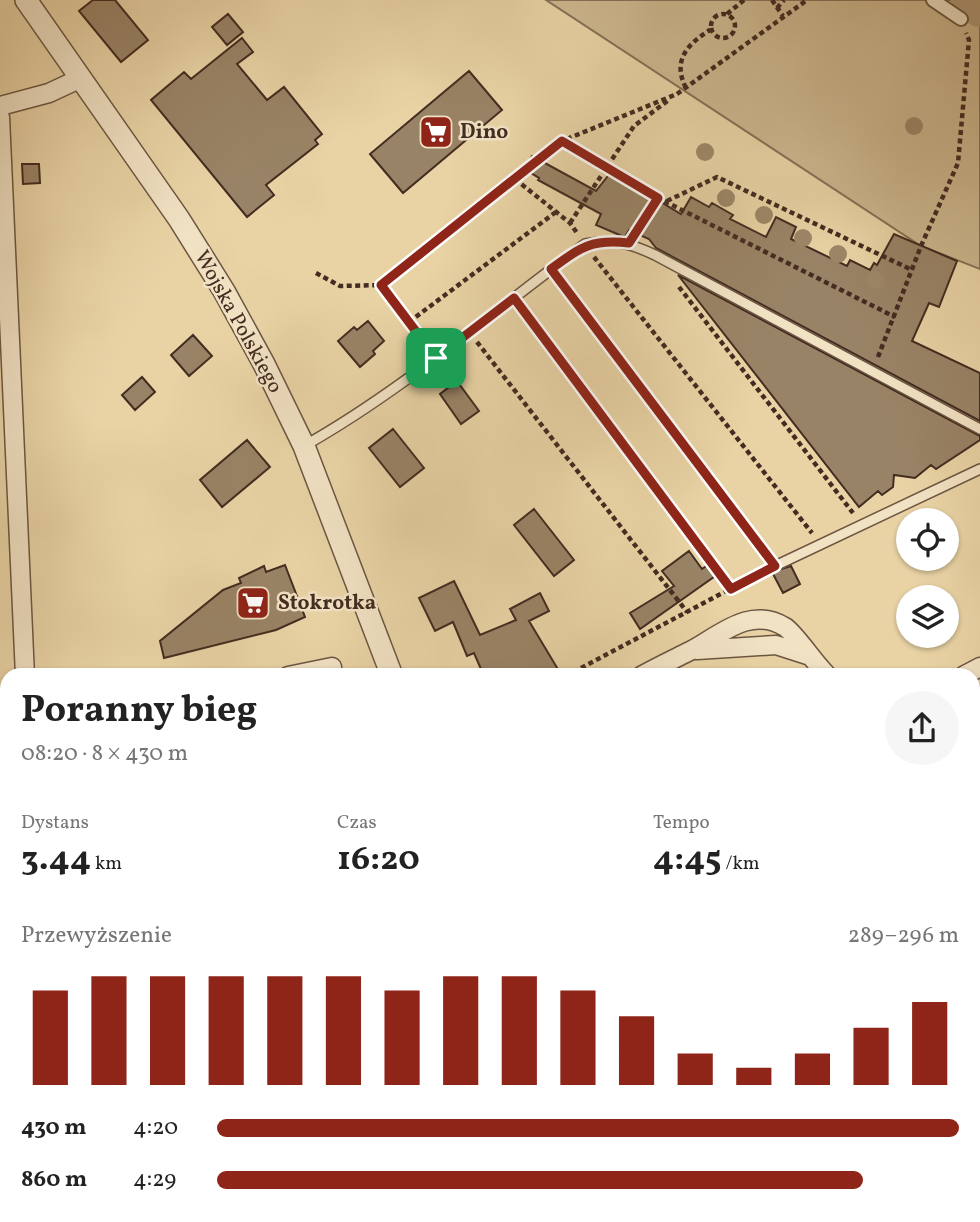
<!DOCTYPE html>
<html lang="pl">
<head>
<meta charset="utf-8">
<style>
	body { margin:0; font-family:Vollkorn,serif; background:#f6f6f6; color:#222; height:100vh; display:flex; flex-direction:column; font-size:26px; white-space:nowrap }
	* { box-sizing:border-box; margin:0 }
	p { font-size:23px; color:#767676 }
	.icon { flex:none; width:38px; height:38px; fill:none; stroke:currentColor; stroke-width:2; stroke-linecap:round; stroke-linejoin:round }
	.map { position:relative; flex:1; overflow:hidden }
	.drawer { position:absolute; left:0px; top:668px; width:980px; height:555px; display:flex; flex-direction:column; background:#fff; border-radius:21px 21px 0 0; box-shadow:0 2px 5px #0004 }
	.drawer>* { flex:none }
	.buttons { position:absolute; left:896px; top:508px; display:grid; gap:14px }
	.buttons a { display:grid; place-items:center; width:63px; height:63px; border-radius:50%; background:#fff; box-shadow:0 2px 5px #0004; font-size:35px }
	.pin { position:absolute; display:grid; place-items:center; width:60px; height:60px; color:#fff; margin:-30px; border-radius:14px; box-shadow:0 4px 10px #0006 }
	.round { display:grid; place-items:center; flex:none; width:74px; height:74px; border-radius:37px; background:#f6f6f6 }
	.overview { display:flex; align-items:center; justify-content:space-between; height:119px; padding:0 21px }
	h1 { font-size:38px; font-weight:700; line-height:52px }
	.figures { display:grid; grid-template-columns:repeat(3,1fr); gap:10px; height:119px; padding:7px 21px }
	.figures div { display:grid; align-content:center }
	.figures b { font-size:35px; font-weight:700 }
	.figures small { font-size:19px; font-weight:400 }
	.figures p { font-size:19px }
	.chart { height:196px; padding:14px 21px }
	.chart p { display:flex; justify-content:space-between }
	.chart svg { width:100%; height:126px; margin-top:7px; stroke:#8f2418; stroke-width:6 }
	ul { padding:0 21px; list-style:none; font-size:23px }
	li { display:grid; grid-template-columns:112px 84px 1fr; align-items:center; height:52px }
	li i { height:18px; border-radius:9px; background:#8f2418 }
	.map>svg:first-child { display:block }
</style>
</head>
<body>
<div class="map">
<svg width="980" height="1222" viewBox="0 0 980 1222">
	<rect width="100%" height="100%" fill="#e9d3a5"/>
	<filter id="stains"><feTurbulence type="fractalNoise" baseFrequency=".00286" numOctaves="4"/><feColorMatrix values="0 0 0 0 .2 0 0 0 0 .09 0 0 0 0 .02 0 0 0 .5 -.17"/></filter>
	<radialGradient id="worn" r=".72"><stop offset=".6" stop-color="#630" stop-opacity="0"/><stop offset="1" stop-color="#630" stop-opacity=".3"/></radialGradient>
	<!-- green -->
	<path fill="#cdb78f" stroke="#887258" stroke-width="2" d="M 546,0 L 980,0 L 980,269 L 921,246 Z
		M 980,694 L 980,1094 L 973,1097 L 973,698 Z
		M 0,941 L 7,941 L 7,1054 L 0,1057 Z"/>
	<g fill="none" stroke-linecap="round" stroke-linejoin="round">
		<!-- river -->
		<path stroke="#b19a78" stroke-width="40" d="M 971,0 L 980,7"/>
	</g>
	<!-- building -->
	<path fill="#998366" stroke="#432c21" stroke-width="2" d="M 93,0 L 115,0 L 148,40 L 121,62 L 79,11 Z
		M 228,14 L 243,32 L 227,45 L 212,27 Z
		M 242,38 L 253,52 L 237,64 L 267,100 L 284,87 L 322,134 L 315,140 L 318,144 L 266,185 L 274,195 L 247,217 L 151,100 L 184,72 L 191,79 Z
		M 469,71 L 502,110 L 403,193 L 370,154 Z
		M 532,156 L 596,191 L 611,172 L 681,214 L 691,197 L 709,207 L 712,203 L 733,215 L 730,219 L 766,237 L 776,217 L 796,227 L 791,239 L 847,266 L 850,260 L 870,270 L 874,263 L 877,265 L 894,234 L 957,261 L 939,307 L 929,303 L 912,341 L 980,373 L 980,421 L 656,248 L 649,239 L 629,230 L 625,237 L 622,236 L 596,225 L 601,214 L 538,180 L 539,178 L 524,169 Z
		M 22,164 L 39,164 L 40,183 L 23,184 Z
		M 678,275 L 980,436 L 980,440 L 936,469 L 931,465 L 915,478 L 894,475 L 893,487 L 882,495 L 878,491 L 859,507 Z
		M 368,321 L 384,341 L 373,351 L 375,354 L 360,367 L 338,341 L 354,327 L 357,330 Z
		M 193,335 L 212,356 L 189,376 L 171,355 Z
		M 142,377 L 155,392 L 135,410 L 122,395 Z
		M 457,381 L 479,411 L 461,424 L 440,394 Z
		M 393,429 L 424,468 L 400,487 L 369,448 Z
		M 247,440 L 270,467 L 222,507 L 200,480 Z
		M 534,509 L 574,560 L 554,576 L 514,525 Z
		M 689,551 L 702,569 L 714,561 L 721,572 L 640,629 L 630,613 L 674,586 L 662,571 Z
		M 285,565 L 305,617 L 276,630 L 164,658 L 160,641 L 223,590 L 241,583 L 239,578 L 264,566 L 266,572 Z
		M 791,566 L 800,584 L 783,593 L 772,572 Z
		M 454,581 L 480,635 L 516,620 L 510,609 L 540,593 L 549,611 L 529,621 L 562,676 L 484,676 L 474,653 L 467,656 L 453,622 L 435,631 L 419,598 Z"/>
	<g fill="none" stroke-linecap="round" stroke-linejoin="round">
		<defs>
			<path id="service" d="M 304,446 C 405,389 492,312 585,244 C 612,239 630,243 655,255 L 980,429
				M 775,566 L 980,469
				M 540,1222 L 554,1216"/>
			<path id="pedestrian" d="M 933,0 L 961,19"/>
			<path id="minor" d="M 0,106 L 49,93 L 81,78
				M 0,117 L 25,676
				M 697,650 L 776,645 L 807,655
				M 288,676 L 332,667
				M 641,676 C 657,667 674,659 690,651 C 719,636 750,605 785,627 C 795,633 815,664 828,676
				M 963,676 L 980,667
				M 0,736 L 7,734
				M 0,912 L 7,912
				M 0,1077 L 7,1077
				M 973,1194 L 980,1191
				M 250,1222 L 266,1216
				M 913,1222 L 926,1216"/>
			<path id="tertiary" d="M 26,0 L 179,219 L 224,291 L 264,364 L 304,446 L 392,676
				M 499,1216 L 500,1222"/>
		</defs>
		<!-- service casing -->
		<use href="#service" stroke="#6c5642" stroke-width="12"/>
		<!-- pedestrian casing -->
		<use href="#pedestrian" stroke="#6c5642" stroke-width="16"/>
		<!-- minor casing -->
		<use href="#minor" stroke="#6c5642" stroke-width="21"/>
		<!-- tertiary casing -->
		<use href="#tertiary" stroke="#6c5642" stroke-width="24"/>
		<!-- path -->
		<path stroke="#432c21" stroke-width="4.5" stroke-dasharray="5 3.5" stroke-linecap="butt" d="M 772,0 L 783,16
			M 777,8 L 784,0
			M711 26a12 12 0 1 1 24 0a12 12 0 1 1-24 0Z
			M 727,14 L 744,0
			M 686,88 C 672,61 687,44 710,30
			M 677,94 L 807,0
			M 562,141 L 658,198 L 895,317
			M 515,179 L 570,223 L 577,233
			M 667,201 L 717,177 L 912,270
			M 570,223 L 634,126 L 670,99
			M 635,233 L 658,198
			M 594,257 L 812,533
			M 316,273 L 340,286 L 381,285
			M 560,281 L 767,556
			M 679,287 L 853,513
			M 522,309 L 731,589
			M 409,322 L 556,212
			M 477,342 L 687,612
			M 428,347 L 381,285 L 562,141 L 677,94
			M 878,357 L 921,246 L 958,163 L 969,40 L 966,33
			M 566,676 L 762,572
			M 0,961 L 7,960
			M 0,990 L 7,990
			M 0,1017 L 7,1016
			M 973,1018 L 980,1014
			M 0,1046 L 7,1046"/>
		<!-- service -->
		<use href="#service" stroke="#f1e2c4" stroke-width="9"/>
		<!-- pedestrian -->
		<use href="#pedestrian" stroke="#f1e2c4" stroke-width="12"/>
		<!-- minor -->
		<use href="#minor" stroke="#f1e2c4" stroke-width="18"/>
		<!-- tertiary -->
		<use href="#tertiary" stroke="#f1e2c4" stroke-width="21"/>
	</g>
	<!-- trees -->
	<g fill="#9d8768">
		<circle cx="914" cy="126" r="9"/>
		<circle cx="705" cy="152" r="9"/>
		<circle cx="726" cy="198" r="9"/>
		<circle cx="764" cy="215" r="9"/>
		<circle cx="803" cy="238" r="9"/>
		<circle cx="838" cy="254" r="9"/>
		<circle cx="876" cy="280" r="9"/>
	</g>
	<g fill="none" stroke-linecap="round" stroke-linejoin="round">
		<defs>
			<path id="route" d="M 562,141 L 658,198 L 629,243 C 591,239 581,247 551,269 L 775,566 L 731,589 L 514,298 L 436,358 L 381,285 Z"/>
		</defs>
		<!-- route casing -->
		<use href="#route" stroke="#fff" stroke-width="14"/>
		<!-- route -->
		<use href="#route" stroke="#8f2418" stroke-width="9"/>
	</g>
	<!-- icons -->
	<defs>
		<symbol id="supermarket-square" viewBox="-11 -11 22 22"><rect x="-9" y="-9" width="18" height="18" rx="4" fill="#8f2418" stroke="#f1e2c4"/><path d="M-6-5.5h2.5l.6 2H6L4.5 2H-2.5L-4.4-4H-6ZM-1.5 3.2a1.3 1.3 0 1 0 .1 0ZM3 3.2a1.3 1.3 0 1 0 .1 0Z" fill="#fff"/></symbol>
	</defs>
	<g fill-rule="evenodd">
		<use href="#supermarket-square" x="417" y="113" width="38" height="38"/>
		<use href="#supermarket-square" x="234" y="584" width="38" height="38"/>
	</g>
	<g text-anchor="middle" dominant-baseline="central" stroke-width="5" stroke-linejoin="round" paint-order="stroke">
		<!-- poi labels -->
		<g font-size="21" font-weight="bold" fill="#432c21" stroke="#f1e2c4" text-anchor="start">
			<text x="460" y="132">Dino</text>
			<text x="278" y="603">Stokrotka</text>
		</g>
		<!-- street labels -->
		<g font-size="21" fill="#432c21" stroke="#f1e2c4">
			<text transform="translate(238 322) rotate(61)">Wojska Polskiego</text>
		</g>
	</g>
	<rect width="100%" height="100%" filter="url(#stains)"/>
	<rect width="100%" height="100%" fill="url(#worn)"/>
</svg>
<div class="buttons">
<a><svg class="icon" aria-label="locate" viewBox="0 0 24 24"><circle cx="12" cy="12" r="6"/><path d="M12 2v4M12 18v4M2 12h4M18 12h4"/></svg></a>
<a><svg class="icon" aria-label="layers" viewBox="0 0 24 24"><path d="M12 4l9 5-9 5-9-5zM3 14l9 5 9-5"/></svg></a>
</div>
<div class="pin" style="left:436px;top:358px;background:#1e9e55"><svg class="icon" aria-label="arrive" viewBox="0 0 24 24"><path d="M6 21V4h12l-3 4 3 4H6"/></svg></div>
<section class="drawer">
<div class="overview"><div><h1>Poranny bieg</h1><p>08:20 · 8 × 430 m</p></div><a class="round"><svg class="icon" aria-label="share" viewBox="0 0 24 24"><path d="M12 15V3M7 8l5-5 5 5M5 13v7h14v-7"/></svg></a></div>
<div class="figures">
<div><p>Dystans</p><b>3.44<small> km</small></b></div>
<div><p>Czas</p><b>16:20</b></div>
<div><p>Tempo</p><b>4:45<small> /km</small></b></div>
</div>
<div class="chart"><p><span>Przewyższenie</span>289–296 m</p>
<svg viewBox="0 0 160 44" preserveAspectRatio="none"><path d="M5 44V11M15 44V6M25 44V6M35 44V6M45 44V6M55 44V6M65 44V11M75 44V6M85 44V6M95 44V11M105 44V20M115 44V33M125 44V38M135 44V33M145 44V24M155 44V15"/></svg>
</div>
<ul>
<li><b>430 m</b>4:20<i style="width:100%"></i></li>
<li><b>860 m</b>4:29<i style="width:87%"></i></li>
</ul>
</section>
</div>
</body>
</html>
